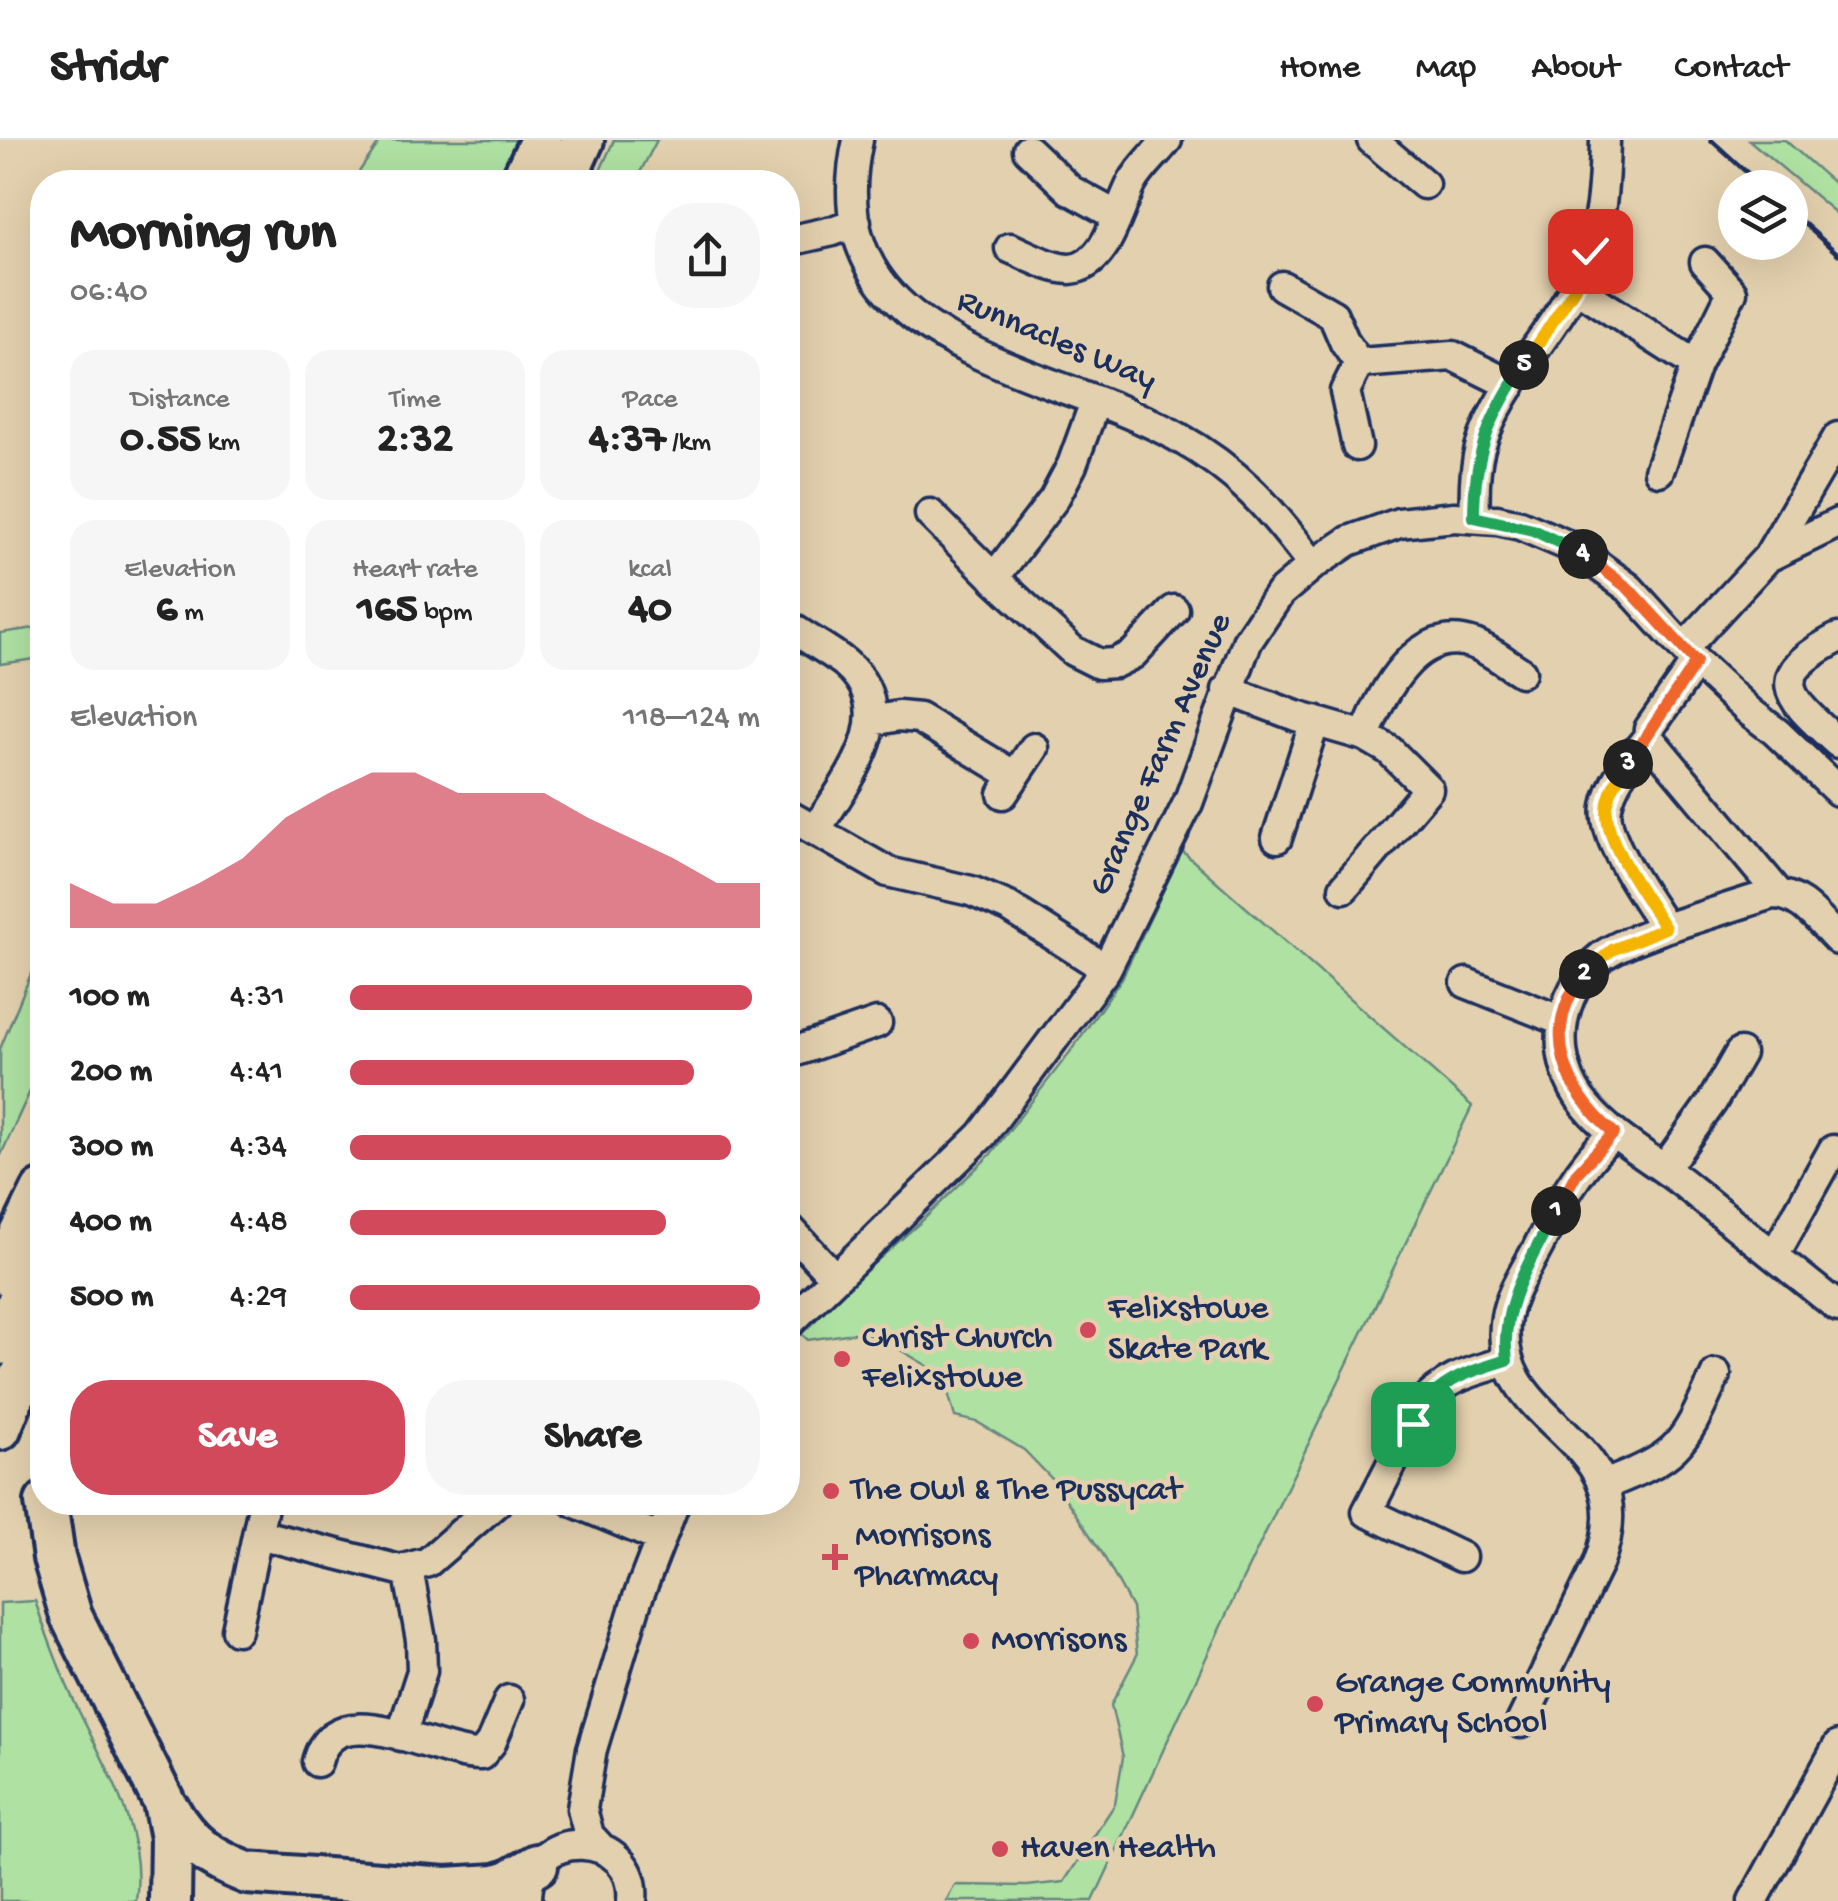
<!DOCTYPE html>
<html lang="en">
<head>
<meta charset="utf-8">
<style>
	body { margin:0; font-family:"Gochi Hand",sans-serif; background:#f6f6f6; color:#222; height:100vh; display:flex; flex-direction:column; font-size:38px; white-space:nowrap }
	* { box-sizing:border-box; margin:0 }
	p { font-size:32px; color:#767676 }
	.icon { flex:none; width:55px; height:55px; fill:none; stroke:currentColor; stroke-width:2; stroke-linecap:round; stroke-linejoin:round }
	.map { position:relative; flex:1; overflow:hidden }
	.side { position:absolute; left:30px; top:30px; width:770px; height:1345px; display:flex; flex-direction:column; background:#fff; border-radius:40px; box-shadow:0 10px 40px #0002 }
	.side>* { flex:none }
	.buttons { position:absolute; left:1718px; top:30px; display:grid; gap:20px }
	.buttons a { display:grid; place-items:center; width:90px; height:90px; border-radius:50%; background:#fff; box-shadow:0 10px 40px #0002; font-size:50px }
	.pin { position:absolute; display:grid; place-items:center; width:85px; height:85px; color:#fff; margin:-42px; border-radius:20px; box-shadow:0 5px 15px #0006 }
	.km { position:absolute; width:50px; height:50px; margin:-25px; border-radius:50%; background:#222; color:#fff; font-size:28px; line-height:50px; text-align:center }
	.round { display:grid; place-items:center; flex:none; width:105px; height:105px; border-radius:40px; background:#f6f6f6 }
	.summary { display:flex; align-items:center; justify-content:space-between; height:170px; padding:0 40px }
	h1 { font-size:55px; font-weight:700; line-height:75px }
	.metrics { display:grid; grid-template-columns:repeat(3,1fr); gap:15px; height:170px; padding:10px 40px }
	.metrics div { display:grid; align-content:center; border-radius:25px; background:#f6f6f6; text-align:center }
	.metrics b { font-size:42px; font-weight:700 }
	.metrics small { font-size:28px; font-weight:400 }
	.metrics p { font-size:28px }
	.chart { height:280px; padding:20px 40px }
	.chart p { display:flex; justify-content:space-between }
	.chart svg { width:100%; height:180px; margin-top:10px; fill:#d1495b; opacity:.7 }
	.button { display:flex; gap:20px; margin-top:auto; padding:20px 40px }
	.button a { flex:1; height:115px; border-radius:40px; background:#d1495b; color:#fff; font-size:40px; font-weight:700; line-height:115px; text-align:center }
	.button a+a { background:#f6f6f6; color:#222 }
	ul { padding:0 40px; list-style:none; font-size:32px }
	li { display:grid; grid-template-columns:160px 120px 1fr; align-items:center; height:75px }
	li i { height:25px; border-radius:12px; background:#d1495b }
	header { display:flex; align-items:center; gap:60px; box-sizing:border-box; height:140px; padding:0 50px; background:#fff; border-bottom:2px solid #e0e0e0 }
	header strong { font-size:48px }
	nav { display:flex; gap:55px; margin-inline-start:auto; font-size:35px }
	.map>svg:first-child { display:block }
</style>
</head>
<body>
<header>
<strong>Stridr</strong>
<nav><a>Home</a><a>Map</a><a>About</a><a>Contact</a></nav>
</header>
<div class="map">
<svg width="1838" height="1761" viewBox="0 0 1838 1761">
	<rect width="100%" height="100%" fill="#e3d0ae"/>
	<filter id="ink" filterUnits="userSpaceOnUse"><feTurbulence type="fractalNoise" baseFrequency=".01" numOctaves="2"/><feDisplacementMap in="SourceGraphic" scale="20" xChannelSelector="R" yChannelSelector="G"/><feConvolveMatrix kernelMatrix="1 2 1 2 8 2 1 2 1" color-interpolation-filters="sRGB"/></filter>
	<g filter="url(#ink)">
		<!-- green -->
		<path fill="#afe1a2" stroke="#658880" stroke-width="2.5" d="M 381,0 L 520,0 L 500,42 L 352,42 Z
			M 614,0 L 657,0 L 635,42 L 595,42 Z
			M 1749,0 L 1785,0 L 1838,47 L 1838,75 Z
			M 42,487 L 42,518 L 0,524 L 0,493 Z
			M 1182,711 L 1472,966 L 1240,1445 L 1093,1761 L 946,1761 L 955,1745 L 1027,1746 L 1064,1742 L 1115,1664 L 1123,1617 L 1111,1565 L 1137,1515 L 1132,1468 L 1102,1413 L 1052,1339 L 1024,1310 L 977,1282 L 955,1277 L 943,1235 L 878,1197 L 853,1193 L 808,1200 L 798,1191 L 925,1078 L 990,1015 L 1070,912 L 1122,838 Z
			M 42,807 L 42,925 L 0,1017 L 0,909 Z
			M 35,1461 C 47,1496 59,1530 75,1563 C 105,1627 146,1688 136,1761 L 0,1761 L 0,1463 Z"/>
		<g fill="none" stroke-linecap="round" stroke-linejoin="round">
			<defs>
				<path id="minor" d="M 858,0 C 811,210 1046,224 1176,296 C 1238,330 1271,369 1313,425
					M 1372,0 L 1424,44
					M 1028,10 L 1070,50 L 1117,76
					M 788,101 L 833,91 L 856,82
					M 1010,108 C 1027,115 1051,129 1070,129 C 1107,127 1118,69 1132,43 C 1141,27 1156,14 1167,0
					M 1282,146 L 1333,175 L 1345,203 L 1359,223 L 1453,216 L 1511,245
					M 1575,147 L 1696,225
					M 1095,262 L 1072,325 L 1054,359 L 994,438 L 1073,511 L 1099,524 L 1115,523 L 1133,514 L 1174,470
					M 1357,306 L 1345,251 L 1359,223
					M 1659,331 L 1696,225 L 1732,152 L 1705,122
					M 930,374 L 994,438
					M 1475,377 C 1474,354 1474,330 1480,308 C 1500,241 1557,192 1584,128 C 1602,86 1604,45 1605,0
					M 1768,417 L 1838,383
					M 792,488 C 809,500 829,510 845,523 C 905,574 845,642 816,690
					M 1838,498 C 1762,538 1788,557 1838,603
					M 1685,507 L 1768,417 L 1838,297
					M 1696,522 L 1649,589 L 1648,597 L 1779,754
					M 1227,550 L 1296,576 L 1365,596 L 1389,610 L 1428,649 L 1344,748
					M 872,581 L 899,576 L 919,578 L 1015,636
					M 1365,596 C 1381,554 1417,483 1474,504 C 1490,510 1506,523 1521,532
					M 1648,597 C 1632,618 1612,640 1607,666 C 1601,698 1648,760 1665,788 L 1772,754 C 1801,753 1819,781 1838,800
					M 1003,654 L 1034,608
					M 788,675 L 888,732 L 971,751 L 1009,767 L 1106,829
					M 1277,698 L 1315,581
					M 1665,788 C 1644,796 1621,803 1602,816 C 1555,852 1548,921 1586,966 C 1613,999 1655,1020 1688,1047 C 1738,1087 1788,1127 1838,1167
					M 1466,843 L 1562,881
					M 788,914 L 877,883
					M 1665,1028 L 1712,962 L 1740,913
					M 788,1087 L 834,1137
					M 1774,1116 L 1833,1010
					M 788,1184 L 982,995 L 1106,829 L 1188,663 L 1247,502 L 1280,453 L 1313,425 L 1349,401 L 1399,383 L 1454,377 L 1497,380 L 1520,385 L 1574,408 L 1629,448 L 1696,522 L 1750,572 L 1776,592 L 1838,651
					M 1604,1345 C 1681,1315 1682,1308 1716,1234
					M 574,1362 L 660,1398
					M 258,1394 L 400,1430 L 428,1422 L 497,1362
					M 1461,1417 L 1367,1372 L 1422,1265 C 1444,1237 1475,1231 1507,1221
					M 237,1490 L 264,1362
					M 1521,1583 L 1598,1424 C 1650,1292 1487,1290 1506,1177 C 1510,1153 1527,1128 1538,1107 C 1560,1062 1577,1028 1614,993
					M 401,1596 L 422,1531 L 421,1500 L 408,1429
					M 317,1622 C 335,1550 437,1617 481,1615 L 491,1603 L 509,1560
					M 600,1707 L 589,1695 L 582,1669 L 592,1609 L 637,1460 L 675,1362
					M 527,1761 C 526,1682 639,1690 632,1761
					M 1753,1761 L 1838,1606"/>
				<path id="highway" d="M 521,42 L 541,0
					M 564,42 L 583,0
					M 2,1133 L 42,1051
					M 0,1204 L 42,1107
					M 0,1289 L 42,1185
					M 46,1362 L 54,1418 L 71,1476 L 164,1662 L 171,1698 L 170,1761
					M 169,1670 C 188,1704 211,1719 247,1733 L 446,1748 L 496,1745 L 509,1741 L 537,1725"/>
			</defs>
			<!-- minor casing -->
			<use href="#minor" stroke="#1b2f5e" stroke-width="35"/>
			<!-- highway casing -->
			<use href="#highway" stroke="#1b2f5e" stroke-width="48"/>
			<!-- minor -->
			<use href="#minor" stroke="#e3d0ae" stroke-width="28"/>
			<!-- highway -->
			<use href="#highway" stroke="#e3d0ae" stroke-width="40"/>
			<!-- rail -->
			<path stroke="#1b2f5e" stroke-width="5" d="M 1711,0 L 1764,48
				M 1790,71 L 1838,114"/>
		</g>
	</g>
	<g fill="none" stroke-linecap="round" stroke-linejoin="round" filter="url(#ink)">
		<defs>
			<path id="split-1" d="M 1413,1284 C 1432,1242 1466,1233 1507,1220 C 1499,1165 1532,1119 1556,1071"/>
			<path id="split-2" d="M 1556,1071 L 1576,1034 L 1614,993 C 1565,951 1539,891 1584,834"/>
			<path id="split-3" d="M 1584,834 L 1612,810 L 1665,788 C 1647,758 1608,708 1607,674 C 1606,657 1618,637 1628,624"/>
			<path id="split-4" d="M 1583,414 L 1628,448 L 1696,522 L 1628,624"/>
			<path id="split-5" d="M 1524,225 C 1489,278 1474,313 1474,377 L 1533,390 L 1583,414"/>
			<path id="split-6" d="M 1524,225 L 1575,148 L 1590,111"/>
		</defs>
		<!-- split-1 casing -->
		<use href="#split-1" stroke="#fff" stroke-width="20"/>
		<!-- split-2 casing -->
		<use href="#split-2" stroke="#fff" stroke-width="20"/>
		<!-- split-3 casing -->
		<use href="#split-3" stroke="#fff" stroke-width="20"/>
		<!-- split-4 casing -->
		<use href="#split-4" stroke="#fff" stroke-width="20"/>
		<!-- split-5 casing -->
		<use href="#split-5" stroke="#fff" stroke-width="20"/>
		<!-- split-6 casing -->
		<use href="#split-6" stroke="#fff" stroke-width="20"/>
		<!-- split-1 -->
		<use href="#split-1" stroke="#22a559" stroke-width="12"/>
		<!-- split-2 -->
		<use href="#split-2" stroke="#f0652b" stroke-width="12"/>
		<!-- split-3 -->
		<use href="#split-3" stroke="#f5b400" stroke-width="12"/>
		<!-- split-4 -->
		<use href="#split-4" stroke="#f0652b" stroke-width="12"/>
		<!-- split-5 -->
		<use href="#split-5" stroke="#22a559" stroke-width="12"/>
		<!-- split-6 -->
		<use href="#split-6" stroke="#f5b400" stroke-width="12"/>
	</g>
	<!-- markers -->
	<g fill="#d1495b" stroke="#e3d0ae" stroke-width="4">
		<circle cx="1088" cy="1190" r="10"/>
		<circle cx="842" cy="1219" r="10"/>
		<circle cx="831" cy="1351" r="10"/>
		<path d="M830 1402h10v10h10v10h-10v10h-10v-10h-10v-10h10z"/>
		<circle cx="971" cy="1501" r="10"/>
		<circle cx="1315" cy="1564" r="10"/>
		<circle cx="1000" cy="1709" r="10"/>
	</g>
	<g text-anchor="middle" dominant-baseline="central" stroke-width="9" stroke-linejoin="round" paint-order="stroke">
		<!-- street labels -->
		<g font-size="35" fill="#1b2f5e" stroke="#e3d0ae">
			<text transform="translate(1056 202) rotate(23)">Runnacles Way</text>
			<text transform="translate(1162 615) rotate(-66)">Grange Farm Avenue</text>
		</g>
		<!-- poi labels -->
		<g font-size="35" fill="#1b2f5e" stroke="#e3d0ae" text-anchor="start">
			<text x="1108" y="1170">Felixstowe<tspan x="1108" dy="40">Skate Park</tspan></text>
			<text x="862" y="1199">Christ Church<tspan x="862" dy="40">Felixstowe</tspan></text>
			<text x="851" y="1351">The Owl &amp; The Pussycat</text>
			<text x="855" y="1397">Morrisons<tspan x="855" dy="40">Pharmacy</tspan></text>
			<text x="991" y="1501">Morrisons</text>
			<text x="1335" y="1544">Grange Community<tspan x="1335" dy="40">Primary School</tspan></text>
			<text x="1020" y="1709">Haven Health</text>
		</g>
	</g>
</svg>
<div class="buttons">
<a><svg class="icon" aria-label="layers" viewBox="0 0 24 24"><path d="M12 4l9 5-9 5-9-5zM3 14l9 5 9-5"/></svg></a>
</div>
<div class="pin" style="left:1413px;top:1284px;background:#1e9e55"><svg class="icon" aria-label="arrive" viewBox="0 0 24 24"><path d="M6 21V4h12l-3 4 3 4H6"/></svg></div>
<div class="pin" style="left:1590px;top:111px;background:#d93025"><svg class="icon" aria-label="check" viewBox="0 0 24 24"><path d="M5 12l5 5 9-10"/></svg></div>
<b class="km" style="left:1556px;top:1071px">1</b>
<b class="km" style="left:1584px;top:834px">2</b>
<b class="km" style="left:1628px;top:624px">3</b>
<b class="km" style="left:1583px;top:414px">4</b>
<b class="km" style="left:1524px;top:225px">5</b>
<section class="side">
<div class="summary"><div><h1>Morning run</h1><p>06:40</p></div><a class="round"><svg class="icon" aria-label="share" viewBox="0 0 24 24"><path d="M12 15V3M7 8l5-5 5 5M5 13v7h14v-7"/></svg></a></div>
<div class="metrics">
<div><p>Distance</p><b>0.55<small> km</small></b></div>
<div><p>Time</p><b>2:32</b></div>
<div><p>Pace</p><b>4:37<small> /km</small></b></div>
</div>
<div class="metrics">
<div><p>Elevation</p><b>6<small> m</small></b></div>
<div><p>Heart rate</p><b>165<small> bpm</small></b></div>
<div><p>kcal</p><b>40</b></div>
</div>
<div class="chart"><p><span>Elevation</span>118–124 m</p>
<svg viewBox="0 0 160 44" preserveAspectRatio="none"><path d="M0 44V33L10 38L20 38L30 33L40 27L50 17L60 11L70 6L80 6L90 11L100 11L110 11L120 17L130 22L140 27L150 33L160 33V44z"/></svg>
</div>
<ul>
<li><b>100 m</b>4:31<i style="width:98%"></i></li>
<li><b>200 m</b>4:41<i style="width:84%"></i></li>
<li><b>300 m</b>4:34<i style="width:93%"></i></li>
<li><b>400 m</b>4:48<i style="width:77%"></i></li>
<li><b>500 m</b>4:29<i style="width:100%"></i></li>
</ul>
<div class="button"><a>Save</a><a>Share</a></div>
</section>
</div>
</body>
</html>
